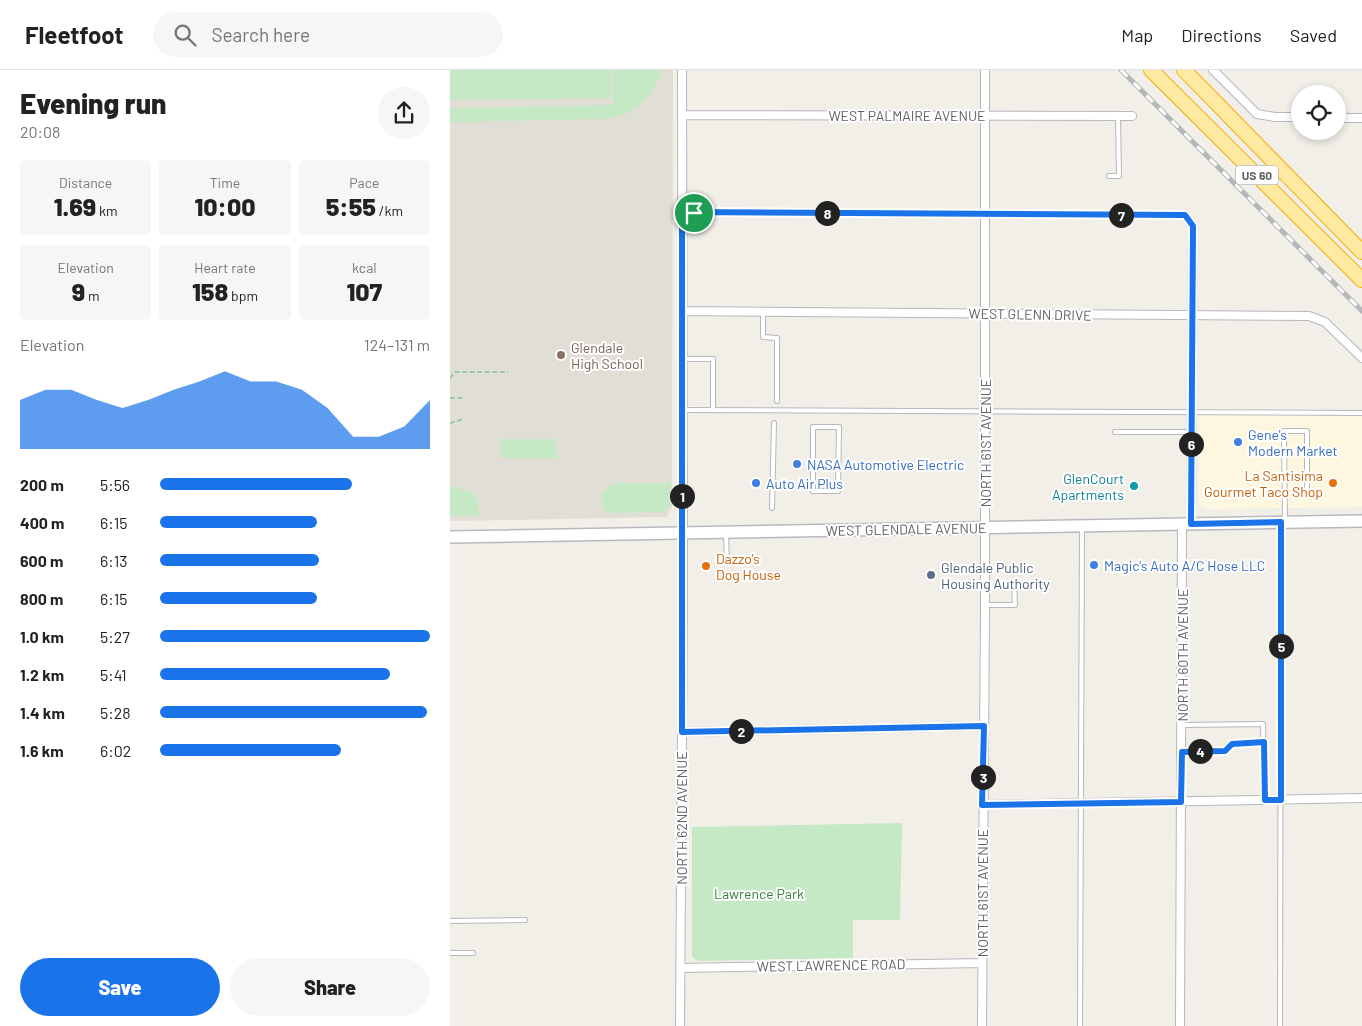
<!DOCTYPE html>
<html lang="en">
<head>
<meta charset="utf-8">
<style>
	body { margin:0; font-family:Barlow,sans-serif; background:#f6f6f6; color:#222; height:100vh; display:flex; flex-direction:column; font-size:19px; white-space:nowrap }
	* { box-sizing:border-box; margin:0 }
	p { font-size:16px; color:#767676 }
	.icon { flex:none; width:28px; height:28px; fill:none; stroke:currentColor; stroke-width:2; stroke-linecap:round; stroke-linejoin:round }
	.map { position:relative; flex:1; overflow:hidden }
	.sheet { display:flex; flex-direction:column; background:#fff; width:450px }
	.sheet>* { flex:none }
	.fabs { position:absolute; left:841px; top:15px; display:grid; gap:10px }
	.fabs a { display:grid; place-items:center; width:55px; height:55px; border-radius:50%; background:#fff; box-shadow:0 2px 8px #0003; font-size:25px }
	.pin { position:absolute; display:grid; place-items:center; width:42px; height:42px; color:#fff; margin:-21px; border:2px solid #fff; border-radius:50%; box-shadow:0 1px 5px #0007 }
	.km { position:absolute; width:25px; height:25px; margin:-12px; border-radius:50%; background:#222; color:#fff; font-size:14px; line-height:25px; text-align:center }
	.round { display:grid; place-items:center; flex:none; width:52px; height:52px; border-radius:26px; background:#f6f6f6 }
	.headline { display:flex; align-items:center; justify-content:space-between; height:85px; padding:0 20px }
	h1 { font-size:28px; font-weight:800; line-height:38px }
	.metrics { display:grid; grid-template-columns:repeat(3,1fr); gap:8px; height:85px; padding:5px 20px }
	.metrics div { display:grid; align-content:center; border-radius:5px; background:#f6f6f6; text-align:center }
	.metrics b { font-size:25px; font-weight:800 }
	.metrics small { font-size:14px; font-weight:400 }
	.metrics p { font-size:14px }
	.chart { height:140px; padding:10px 20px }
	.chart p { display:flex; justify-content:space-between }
	.chart svg { width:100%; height:90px; margin-top:5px; fill:#1a73e8; opacity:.7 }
	.primary-button { display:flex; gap:10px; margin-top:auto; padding:10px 20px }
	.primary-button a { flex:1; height:58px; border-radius:30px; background:#1a73e8; color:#fff; font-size:20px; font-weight:800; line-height:58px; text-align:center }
	.primary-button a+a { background:#f6f6f6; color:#222 }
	ul { padding:0 20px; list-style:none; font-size:16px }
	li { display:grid; grid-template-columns:80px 60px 1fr; align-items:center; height:38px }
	li i { height:12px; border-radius:6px; background:#1a73e8 }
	header { display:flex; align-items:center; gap:30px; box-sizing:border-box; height:70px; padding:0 25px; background:#fff; border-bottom:1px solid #e0e0e0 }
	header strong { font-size:24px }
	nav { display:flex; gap:28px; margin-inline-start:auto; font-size:18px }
	.search { width:350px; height:45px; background:#f6f6f6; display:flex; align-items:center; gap:12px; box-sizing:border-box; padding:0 18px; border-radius:28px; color:#767676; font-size:19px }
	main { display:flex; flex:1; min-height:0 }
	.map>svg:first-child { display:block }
</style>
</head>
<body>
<header>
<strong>Fleetfoot</strong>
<div class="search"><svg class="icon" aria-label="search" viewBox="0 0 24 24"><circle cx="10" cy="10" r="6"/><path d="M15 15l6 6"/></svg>Search here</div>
<nav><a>Map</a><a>Directions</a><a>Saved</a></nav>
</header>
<main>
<section class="sheet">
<div class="headline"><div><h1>Evening run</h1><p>20:08</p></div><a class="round"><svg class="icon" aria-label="share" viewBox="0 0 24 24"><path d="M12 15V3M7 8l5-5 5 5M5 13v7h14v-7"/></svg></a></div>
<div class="metrics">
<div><p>Distance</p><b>1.69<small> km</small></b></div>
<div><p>Time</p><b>10:00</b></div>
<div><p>Pace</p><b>5:55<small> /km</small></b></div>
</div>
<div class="metrics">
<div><p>Elevation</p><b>9<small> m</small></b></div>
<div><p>Heart rate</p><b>158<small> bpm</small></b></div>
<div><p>kcal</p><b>107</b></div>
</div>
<div class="chart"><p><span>Elevation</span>124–131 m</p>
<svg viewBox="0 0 160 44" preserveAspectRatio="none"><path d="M0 44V20L10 15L20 15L30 20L40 24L50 20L60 15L70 11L80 6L90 11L100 11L110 15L120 24L130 38L140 38L150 33L160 20V44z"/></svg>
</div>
<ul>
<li><b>200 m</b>5:56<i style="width:71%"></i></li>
<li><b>400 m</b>6:15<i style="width:58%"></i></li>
<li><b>600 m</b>6:13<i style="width:59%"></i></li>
<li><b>800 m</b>6:15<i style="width:58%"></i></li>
<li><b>1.0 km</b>5:27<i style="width:100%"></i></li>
<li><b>1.2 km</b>5:41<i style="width:85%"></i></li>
<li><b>1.4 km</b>5:28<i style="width:99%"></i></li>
<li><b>1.6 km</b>6:02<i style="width:67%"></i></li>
</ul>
<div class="primary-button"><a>Save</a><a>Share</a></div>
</section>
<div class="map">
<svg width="912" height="956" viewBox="0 0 912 956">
	<rect width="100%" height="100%" fill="#f1efe8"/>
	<!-- commercial -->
	<path fill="#fef7e0" d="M 748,339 L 912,340 L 912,437 L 759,439 L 754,438 L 750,435 L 748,430 Z"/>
	<!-- education -->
	<path fill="#e1ded6" d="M 0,0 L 223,0 L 222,437 L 217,447 L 0,451 Z"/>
	<!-- green -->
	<path fill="#c5e8c5" d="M 0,0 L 162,0 L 162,28 L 0,30 Z
		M 164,0 L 211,0 C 203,30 183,47 152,49 L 0,52 L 0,38 L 164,35 Z
		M 51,369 L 106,369 L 107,388 L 51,388 Z
		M 218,411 L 220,411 L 220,436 L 212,442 L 156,443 L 151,434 L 152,423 L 164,413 L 217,413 Z
		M 0,417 L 10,417 L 11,421 L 23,421 L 23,427 L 28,428 L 29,446 L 0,446 Z
		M 452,753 L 450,850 L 403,850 L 403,888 L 248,891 L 242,887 L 242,757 Z"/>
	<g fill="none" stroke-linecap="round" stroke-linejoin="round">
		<defs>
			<path id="service" d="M 659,106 L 669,106 L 668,46
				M 232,143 L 735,145
				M 313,242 L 313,267 L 327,268 L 327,331
				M 232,289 L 263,289 L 263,340
				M 232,340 L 912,343
				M 363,357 L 389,357 L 388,421 L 363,421 Z
				M 665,362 L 741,362
				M 322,438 L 324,353
				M 835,450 L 834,361 L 857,361 L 857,420
				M 276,464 L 277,492
				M 535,535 L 565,535 L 564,513
				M 732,655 L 813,654 L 815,730
				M 732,681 L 775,681 L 782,674 L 814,672
				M 0,851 L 75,850
				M 0,883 L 23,883
				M 630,956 L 632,458
				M 830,956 L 831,453"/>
			<path id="minor" d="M 763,0 L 807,44 L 825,47 L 850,47
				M 232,45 L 682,46
				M 888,48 L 912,48
				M 735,145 L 743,156 L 741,454
				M 232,241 L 859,246 L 875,252 L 912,288
				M 232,662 L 534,656
				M 532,735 L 912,728
				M 230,898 L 532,893
				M 230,956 L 233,516 L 232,0
				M 532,956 L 535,542 L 535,0
				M 730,956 L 732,454"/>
			<path id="secondary" d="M 0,467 L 912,451"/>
			<path id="trunk" d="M 701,0 L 912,210
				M 734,0 L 912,182"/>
		</defs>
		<!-- service casing -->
		<use href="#service" stroke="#b5b8bc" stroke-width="6"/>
		<!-- minor casing -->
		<use href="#minor" stroke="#b5b8bc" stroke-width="10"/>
		<!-- secondary casing -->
		<use href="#secondary" stroke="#b6babf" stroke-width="14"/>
		<!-- trunk casing -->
		<use href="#trunk" stroke="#f9ab00" stroke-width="16"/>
		<!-- path -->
		<path stroke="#9cc7a9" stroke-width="2" stroke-dasharray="5 2.5" stroke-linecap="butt" d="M 0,308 L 5,302 L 58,302
			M 0,328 L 13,328
			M 0,353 L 14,349"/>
		<!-- service -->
		<use href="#service" stroke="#fff" stroke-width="4"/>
		<!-- minor -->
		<use href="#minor" stroke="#fff" stroke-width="8"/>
		<!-- secondary -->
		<use href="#secondary" stroke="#fff" stroke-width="11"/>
		<!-- trunk -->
		<use href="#trunk" stroke="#feeaa1" stroke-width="14"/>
		<defs>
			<path id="rail" d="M 671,0 L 912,241"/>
		</defs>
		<!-- rail casing -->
		<use href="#rail" stroke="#b6b7b8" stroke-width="5"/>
		<!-- rail -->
		<use href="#rail" stroke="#fff" stroke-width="3" stroke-dasharray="9" stroke-linecap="butt"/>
	</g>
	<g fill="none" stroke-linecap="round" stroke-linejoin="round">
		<defs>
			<path id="route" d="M 232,142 L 735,145 L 743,156 L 741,454 L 831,452 L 831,730 L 815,730 L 814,672 L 782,674 L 775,681 L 732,682 L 731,732 L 532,735 L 534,656 L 232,662 Z"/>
		</defs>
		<!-- route casing -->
		<use href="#route" stroke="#fff" stroke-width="10"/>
		<!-- route -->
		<use href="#route" stroke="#1a73e8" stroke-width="6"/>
	</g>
	<!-- markers -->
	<circle fill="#8d6e63" stroke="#fff" stroke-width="2" cx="111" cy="285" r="5"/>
	<g fill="#3f7fe0" stroke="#fff" stroke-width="2">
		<circle cx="788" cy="372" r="5"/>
		<circle cx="347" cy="394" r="5"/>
		<circle cx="306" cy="413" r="5"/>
		<circle cx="644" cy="495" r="5"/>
	</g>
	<g fill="#e8710a" stroke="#fff" stroke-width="2">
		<circle cx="883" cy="413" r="5"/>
		<circle cx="256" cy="496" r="5"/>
	</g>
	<circle fill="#0f9aa8" stroke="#fff" stroke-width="2" cx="684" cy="416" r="5"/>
	<circle fill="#5c6f8a" stroke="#fff" stroke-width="2" cx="481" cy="505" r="5"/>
	<g text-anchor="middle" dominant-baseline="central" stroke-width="4" stroke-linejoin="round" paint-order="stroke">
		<!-- shield labels -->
		<rect fill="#fff" stroke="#8f9295" stroke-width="1" x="786" y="95.5" width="42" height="19" rx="4"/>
		<g font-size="12" font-weight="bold" fill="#5f6368">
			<text x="807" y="105">US 60</text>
		</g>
		<!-- street labels -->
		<g font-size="14" fill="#5f6368" stroke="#fff">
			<text x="457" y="45">WEST PALMAIRE AVENUE</text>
			<text transform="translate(580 244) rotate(1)">WEST GLENN DRIVE</text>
			<text transform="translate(535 373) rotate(-90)">NORTH 61ST AVENUE</text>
			<text transform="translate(456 459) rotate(-1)">WEST GLENDALE AVENUE</text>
			<text transform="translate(732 585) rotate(-90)">NORTH 60TH AVENUE</text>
			<text transform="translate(231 748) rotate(-90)">NORTH 62ND AVENUE</text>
			<text transform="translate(532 823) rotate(-90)">NORTH 61ST AVENUE</text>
			<text transform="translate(381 895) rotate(-1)">WEST LAWRENCE ROAD</text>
		</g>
		<!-- education labels -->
		<g font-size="14" fill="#785e54" stroke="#fff" text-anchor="start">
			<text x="121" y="277">Glendale<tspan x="121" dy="16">High School</tspan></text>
		</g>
		<!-- shop labels -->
		<g font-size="14" fill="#366cbe" stroke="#fff" text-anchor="start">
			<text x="798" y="364">Gene's<tspan x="798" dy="16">Modern Market</tspan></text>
			<text x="357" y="394">NASA Automotive Electric</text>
			<text x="316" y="413">Auto Air Plus</text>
			<text x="654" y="495">Magic's Auto A/C Hose LLC</text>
		</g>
		<!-- food labels -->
		<g font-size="14" fill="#c56008" stroke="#fff" text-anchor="end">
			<text x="873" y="405">La Santisima<tspan x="873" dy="16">Gourmet Taco Shop</tspan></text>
			<text x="266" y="488" text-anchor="start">Dazzo's<tspan x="266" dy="16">Dog House</tspan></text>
		</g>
		<!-- culture labels -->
		<g font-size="14" fill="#0d838f" stroke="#fff" text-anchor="end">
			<text x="674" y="408">GlenCourt<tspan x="674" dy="16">Apartments</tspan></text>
		</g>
		<!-- service labels -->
		<g font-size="14" fill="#4e5e75" stroke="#fff" text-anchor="start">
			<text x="491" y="497">Glendale Public<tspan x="491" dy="16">Housing Authority</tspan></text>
		</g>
		<!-- park labels -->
		<g font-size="14" fill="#348238" stroke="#fff">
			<text x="309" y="823">Lawrence Park</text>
		</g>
	</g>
</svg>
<div class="fabs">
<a><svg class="icon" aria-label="locate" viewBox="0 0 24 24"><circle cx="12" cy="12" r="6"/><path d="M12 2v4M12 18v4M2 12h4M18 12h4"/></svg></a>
</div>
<div class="pin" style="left:244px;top:143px;background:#1e9e55"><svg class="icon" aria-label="arrive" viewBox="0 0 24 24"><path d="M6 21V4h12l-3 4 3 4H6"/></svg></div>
<b class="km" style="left:232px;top:426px">1</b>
<b class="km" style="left:291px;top:661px">2</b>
<b class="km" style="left:533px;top:707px">3</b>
<b class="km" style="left:750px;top:681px">4</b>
<b class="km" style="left:831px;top:576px">5</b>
<b class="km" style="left:741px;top:374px">6</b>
<b class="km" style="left:671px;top:145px">7</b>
<b class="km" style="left:377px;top:143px">8</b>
</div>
</main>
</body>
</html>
